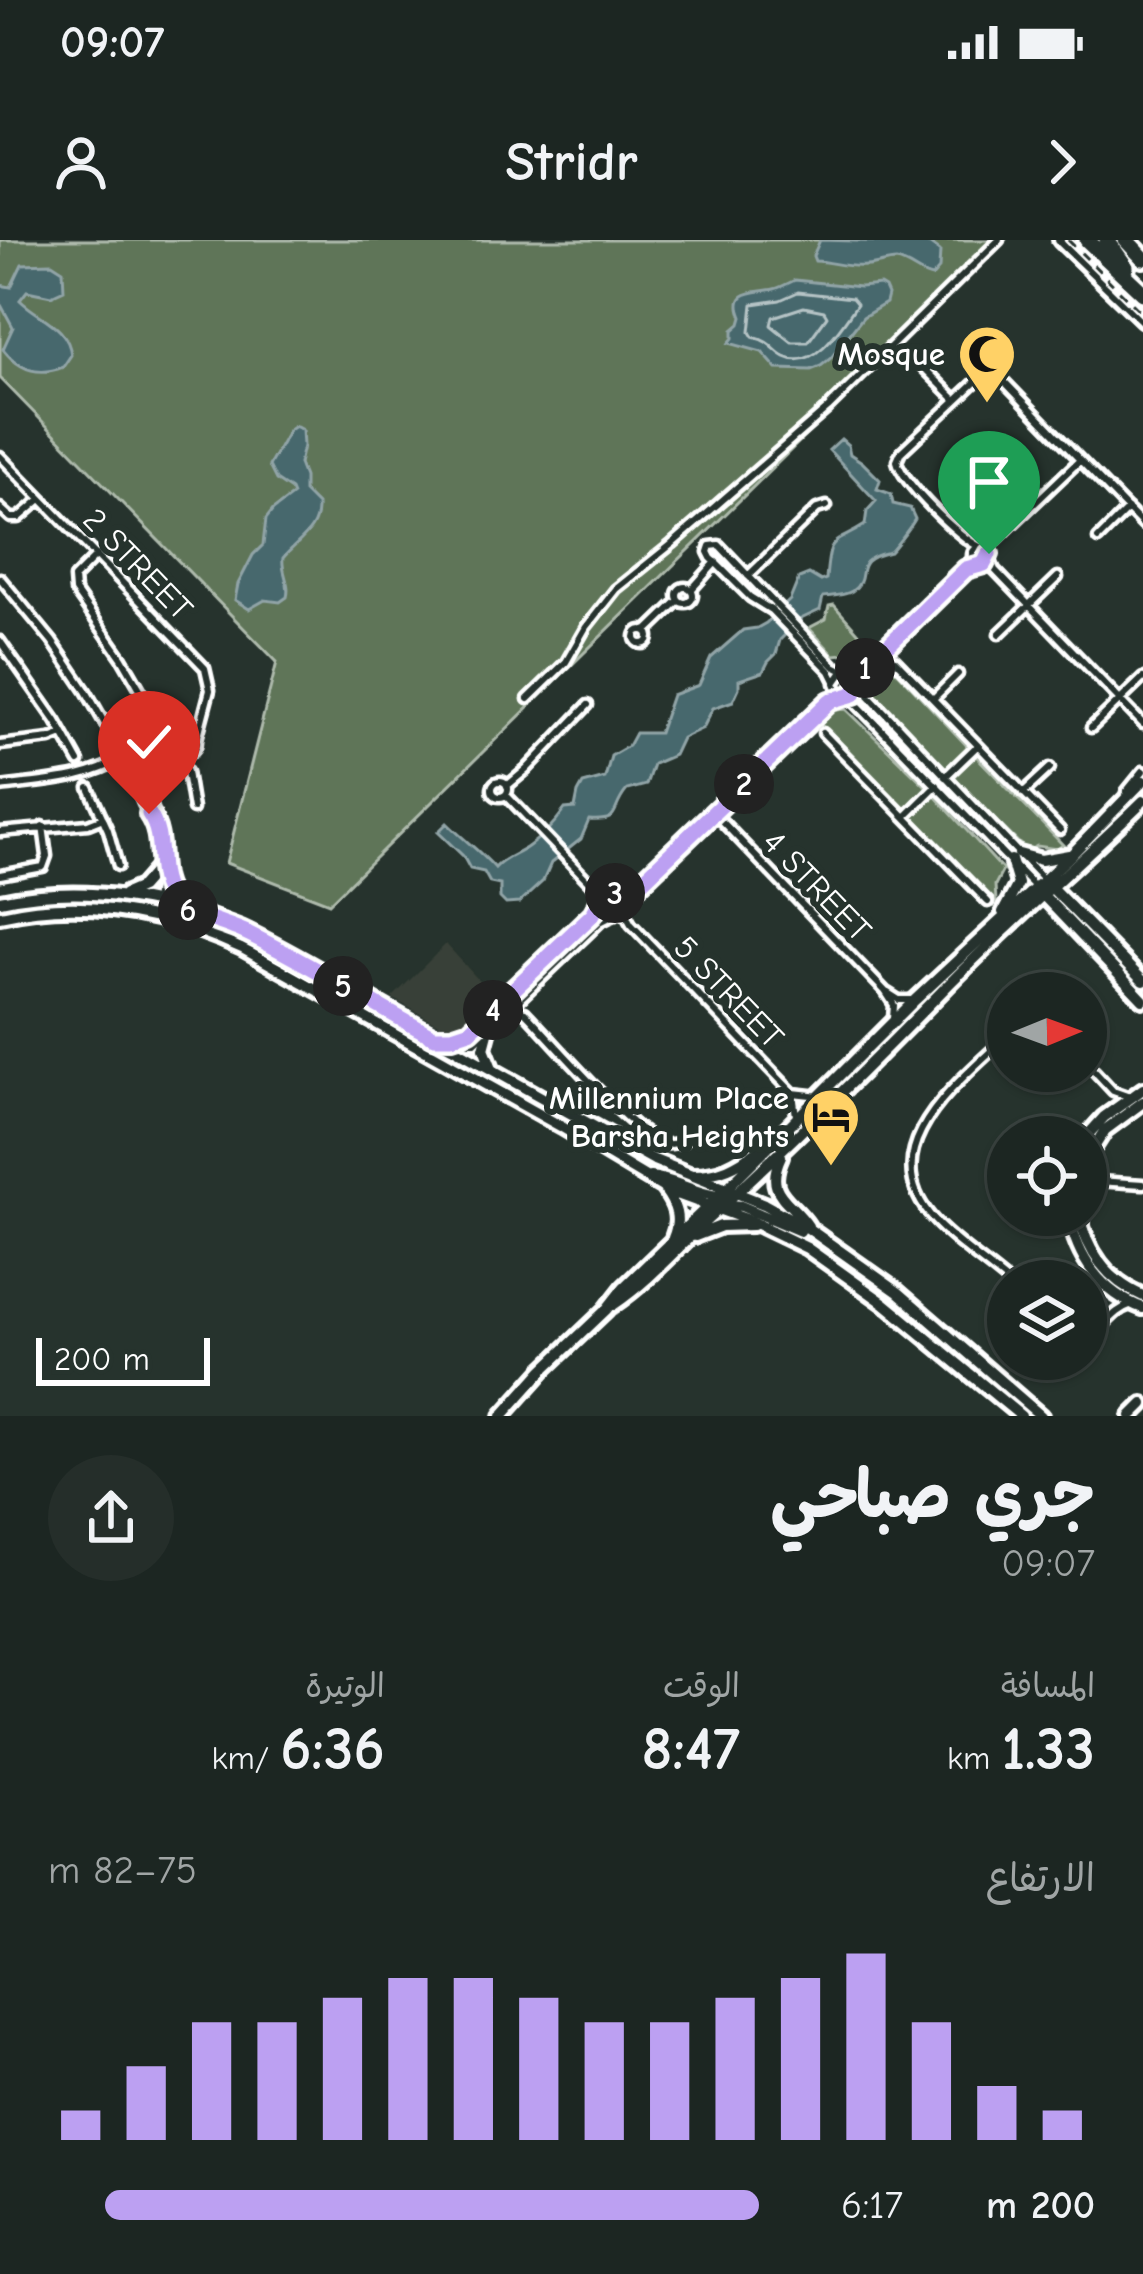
<!DOCTYPE html>
<html lang="ar">
<head>
<meta charset="utf-8">
<style>
	body { margin:0; font-family:"Comic Neue","Playpen Sans Arabic",sans-serif; background:#252e2a; color:#f1f3f6; direction:rtl; height:100vh; display:flex; flex-direction:column; font-size:45px; white-space:nowrap }
	* { box-sizing:border-box; margin:0 }
	p { font-size:39px; color:#a0a5a5 }
	.icon { flex:none; width:66px; height:66px; fill:none; stroke:currentColor; stroke-width:2; stroke-linecap:round; stroke-linejoin:round }
	.map { position:relative; height:1176px; overflow:hidden; direction:ltr }
	.side { display:flex; flex-direction:column; background:#1c2622; flex:1 }
	.side>* { flex:none }
	.needle { width:78px; rotate:89deg }
	.controls { position:absolute; left:987px; top:732px; display:grid; gap:24px }
	.controls a { display:grid; place-items:center; width:120px; height:120px; border-radius:50%; background:#1c2622; box-shadow:0 3px 9px #0004,0 0 0 3px #3a4340; font-size:60px }
	.scale { position:absolute; left:36px; bottom:30px; width:174px; box-sizing:border-box; padding-left:12px; border:6px solid #fff; border-top:0; font-size:33px; line-height:42px; white-space:nowrap; color:#fff; -webkit-text-stroke:9px #26332d; paint-order:stroke }
	.pin { position:absolute; display:grid; place-items:center; width:102px; height:102px; color:#fff; margin:-123px -51px; border-radius:50% 50% 50% 0; rotate:-45deg; box-shadow:0 0 12px #0007 }
	.pin .icon { rotate:45deg }
	.km { position:absolute; width:60px; height:60px; margin:-30px; border-radius:50%; background:#222; color:#fff; font-size:33px; line-height:60px; text-align:center }
	.round { display:grid; place-items:center; flex:none; width:126px; height:126px; border-radius:63px; background:#252e2a }
	.summary { display:flex; align-items:center; justify-content:space-between; height:204px; padding:0 48px }
	h1 { font-size:66px; font-weight:700; line-height:90px }
	.metrics { display:grid; grid-template-columns:repeat(3,1fr); gap:18px; height:204px; padding:12px 48px }
	.metrics div { display:grid; align-content:center }
	.metrics b { font-size:60px; font-weight:700 }
	.metrics small { font-size:33px; font-weight:400 }
	.metrics p { font-size:33px }
	.chart { height:336px; padding:24px 48px }
	.chart p { display:flex; justify-content:space-between }
	.chart svg { width:100%; height:216px; margin-top:12px; stroke:#bca0f2; stroke-width:6 }
	ul { padding:0 48px; list-style:none; font-size:39px }
	li { display:grid; grid-template-columns:192px 144px 1fr; align-items:center; height:90px }
	li i { height:30px; border-radius:15px; background:#bca0f2 }
	.status { display:flex; justify-content:space-between; align-items:center; height:84px; padding:0 60px; background:#1c2622; direction:ltr }
	.status svg { height:33px; fill:currentColor }
	header { display:flex; justify-content:space-between; align-items:center; height:156px; padding:0 48px; background:#1c2622; font-size:54px; font-weight:700 }
	.map>svg:first-child { display:block }
</style>
</head>
<body>
<div class="status"><b>09:07</b><svg viewBox="0 0 49 12"><path d="M0 12V9h3v3zM5 12V6h3v6zM10 12V3h3v9zM15 12V0h3v12zM26 1h20v11H26zM47 4h2v5h-2z"/></svg></div>
<header><svg class="icon" aria-label="forward" viewBox="0 0 24 24"><path d="M9 5l7 7-7 7"/></svg>Stridr<svg class="icon" aria-label="person" viewBox="0 0 24 24"><circle cx="12" cy="8" r="4"/><path d="M4 21q1-7 8-7t8 7"/></svg></header>
<div class="map">
<svg width="1143" height="1176" viewBox="0 0 1143 1176">
	<rect width="100%" height="100%" fill="#26332d"/>
	<filter id="ink" filterUnits="userSpaceOnUse"><feTurbulence type="fractalNoise" baseFrequency=".00833" numOctaves="2"/><feDisplacementMap in="SourceGraphic" scale="24" xChannelSelector="R" yChannelSelector="G"/><feConvolveMatrix kernelMatrix="1 2 1 2 8 2 1 2 1" color-interpolation-filters="sRGB"/></filter>
	<g filter="url(#ink)">
		<!-- built -->
		<path fill="#394037" d="M 446,704 L 493,756 L 452,792 L 392,758 Z"/>
		<!-- green -->
		<path fill="#5e7458" stroke="#aebaac" stroke-width="3" d="M 0,0 L 1005,0 L 329,663 L 226,623 L 277,422 L 0,138 Z
			M 834,365 L 872,408 L 861,419 L 844,414 L 834,415 L 809,388 L 826,379 L 829,366 Z
			M 888,422 L 970,509 L 946,532 L 866,448 L 868,439 Z
			M 846,469 L 928,548 L 904,572 L 820,484 L 835,470 Z
			M 976,516 L 1063,605 L 1057,609 L 1037,606 L 1027,611 L 952,538 Z
			M 935,556 L 1003,630 L 995,645 L 996,662 L 993,666 L 910,579 Z"/>
		<!-- water -->
		<path fill="#47686d" stroke="#91a4a7" stroke-width="3" d="M 820,0 L 929,3 L 940,11 L 939,29 L 932,37 C 919,35 910,23 896,21 C 886,21 876,26 866,26 C 849,28 832,22 815,21 L 813,16 Z
			M 52,23 L 63,30 L 64,50 L 51,56 L 27,51 L 20,60 C 39,79 68,85 71,115 L 63,127 C 38,137 19,130 3,109 L 13,87 L 0,63 L 0,45 L 11,47 L 22,24 Z
			M 795,40 L 860,47 L 880,45 L 885,48 L 888,55 L 886,63 L 863,77 L 831,118 L 821,126 L 811,130 L 777,129 L 762,112 L 729,103 L 733,98 L 733,90 L 740,84 L 742,77 C 730,49 755,53 774,49 C 779,48 791,42 795,40 Z
			M 295,186 L 302,190 L 303,206 L 299,224 L 304,237 L 304,252 L 317,265 C 319,291 298,300 283,318 C 281,332 291,343 287,357 L 280,362 L 265,360 L 249,369 L 235,360 L 238,344 L 253,315 L 263,305 L 266,279 L 273,270 L 293,255 L 291,250 L 276,240 L 269,226 L 289,190 Z
			M 841,199 L 848,205 L 850,214 L 862,222 L 880,240 L 877,249 L 891,254 L 893,264 L 910,268 L 915,279 C 912,285 895,307 890,312 C 847,321 873,336 852,351 C 844,356 831,356 823,357 L 820,370 L 801,379 L 780,400 L 776,414 L 768,422 L 763,432 L 739,440 L 739,448 L 733,461 L 713,468 L 703,488 L 682,498 L 674,515 L 653,524 L 646,545 L 627,550 C 609,571 623,582 589,580 L 581,599 L 551,623 L 543,641 L 519,663 L 506,664 L 500,658 L 500,645 L 490,643 L 484,632 L 470,629 L 463,616 L 438,592 L 447,583 C 463,599 481,612 495,628 C 505,617 517,615 529,606 C 543,596 555,583 565,569 L 575,568 L 578,553 L 583,544 L 605,538 L 611,516 L 628,506 L 635,493 L 659,493 L 672,455 L 699,445 L 711,418 L 743,390 L 757,388 L 766,383 L 790,360 L 799,338 L 809,334 L 821,341 L 826,339 C 830,293 831,307 865,285 L 867,271 L 876,261 L 829,210 Z"/>
		<g fill="none" stroke-linecap="round" stroke-linejoin="round">
			<!-- shore -->
			<path stroke="#b5c3c5" stroke-width="3" d="M 798,52 L 852,58 L 857,64 C 843,84 815,132 785,117 C 772,110 773,102 753,97 L 750,92 L 753,64 L 780,60 Z
				M 804,67 L 824,71 L 827,76 L 808,102 L 792,102 L 771,85 L 773,77 Z"/>
			<defs>
				<path id="street" d="M 923,127 L 955,159
					M 0,216 L 205,428 L 210,450 L 197,499
					M 0,268 L 11,278 L 19,278 L 41,259
					M 1098,299 L 1128,269
					M 980,307 C 960,299 902,242 897,221 L 901,212 L 985,133 L 1000,137 L 1143,285
					M 982,307 L 994,302 L 1080,220
					M972 316a9 9 0 1 1 18 0a9 9 0 1 1-18 0Z
					M 97,315 L 74,338 L 75,351 L 122,418 L 172,504
					M 989,317 L 995,330 L 1143,484
					M 748,336 L 817,269 L 827,266
					M 0,338 L 52,401 L 86,451 L 124,517 L 143,564 L 154,580
					M677 355a8 8 0 1 1 16 0a8 8 0 1 1-16 0Z
					M 691,350 L 716,322
					M635 397a7 7 0 1 1 14 0a7 7 0 1 1-14 0Z
					M 647,391 L 679,360
					M 999,394 L 1058,337
					M 0,401 L 56,481 L 79,522
					M 895,420 L 1060,590
					M 860,438 L 864,429 L 966,329 L 972,318
					M 835,441 L 830,431 L 771,370 L 750,357 L 711,318 L 708,312 L 710,306 L 719,305 L 834,426 L 844,431
					M 860,446 L 1043,639
					M 851,458 L 1034,646
					M 528,459 L 566,422 L 586,387 L 616,349 L 672,304 L 828,168 L 999,0
					M 933,459 L 958,434
					M 1091,488 L 1143,438
					M171 501a13 13 0 1 1 26 0a13 13 0 1 1-26 0Z
					M 823,493 L 988,662
					M 0,505 L 50,499 L 63,494
					M 179,514 L 187,532 L 193,569
					M 945,537 L 977,506
					M492 549a8 8 0 1 1 16 0a8 8 0 1 1-16 0Z
					M 138,543 C 165,572 162,625 155,661
					M 507,546 L 526,530 L 588,465
					M 0,547 C 44,541 86,541 124,517
					M 89,548 L 108,590 L 118,626
					M 1126,552 L 1143,531
					M 1023,553 L 1050,528
					M 506,555 L 595,648 L 599,662
					M 714,573 L 885,751 L 894,765 L 893,779
					M 906,576 L 937,545
					M 0,592 L 88,584 L 103,578
					M 0,635 L 43,627 L 47,616 L 43,586
					M599 664a12 12 0 1 1 24 0a12 12 0 1 1-24 0Z
					M 599,665 L 593,674 L 470,791 L 467,798 L 469,802 L 475,802 L 600,682 L 612,676
					M 622,667 L 632,651 L 830,461 L 857,451 L 859,442 L 850,432 L 842,433 L 835,443 L 838,451 L 845,456
					M 622,668 L 631,684 L 793,853 L 796,876
					M 888,753 L 899,760 L 915,760
					M 513,769 L 525,772 C 550,798 635,897 665,904 C 672,905 677,903 684,901
					M 1008,795 C 960,842 868,908 935,981 C 954,1002 986,1023 1008,1042
					M 1086,822 L 1113,851 L 1130,857
					M 793,853 L 820,856
					M 1086,929 L 1098,941
					M 1086,945 L 1098,941 L 1143,944
					M 1086,1098 C 1104,1090 1111,1071 1130,1065"/>
				<path id="secondary" d="M 1060,0 L 1143,80
					M 1019,614 L 1041,620 L 1069,615
					M 160,632 L 167,652 L 179,666
					M 1049,645 L 1143,741
					M 125,654 L 141,647 L 155,631
					M 1042,654 L 1143,760
					M 0,661 C 84,644 171,657 249,694 L 654,920 L 764,964 L 809,989 L 898,1052 L 1041,1176
					M 1003,672 L 1018,644 L 1011,620
					M 0,676 C 83,657 166,673 242,708 L 562,887 L 669,951 L 751,981 L 807,1008 L 884,1063 L 1021,1176
					M 489,789 L 484,808 L 492,828
					M 438,798 L 452,798 L 470,791
					M 1086,897 L 1104,877 L 1143,849
					M 781,916 C 763,955 790,959 808,986
					M 1086,920 L 1105,890 L 1143,862
					M 693,935 C 720,935 737,926 758,910
					M 650,937 C 674,939 694,954 718,956
					M 664,949 C 676,965 681,979 673,998
					M 722,964 L 741,966 L 800,991
					M 1069,975 C 1077,1018 1101,1053 1143,1068
					M 1079,975 C 1087,1012 1108,1041 1143,1056
					M 695,996 L 721,986 L 752,985
					M 613,1065 C 649,1041 677,1008 708,979 C 791,903 871,824 950,743 C 1012,680 1080,623 1143,561
					M 502,1176 L 543,1130 L 606,1070 L 624,1047 L 734,941 L 915,760 L 1072,614 L 1143,541
					M 1131,1176 L 1143,1164"/>
				<path id="highway" d="M 1087,0 L 1143,53
					M 1107,0 L 1126,27
					M 1126,0 L 1143,18"/>
			</defs>
			<!-- street casing -->
			<use href="#street" stroke="#fff" stroke-width="15"/>
			<!-- secondary casing -->
			<use href="#secondary" stroke="#fff" stroke-width="20"/>
			<!-- highway casing -->
			<use href="#highway" stroke="#fff" stroke-width="24"/>
			<!-- street -->
			<use href="#street" stroke="#26332d" stroke-width="6"/>
			<!-- secondary -->
			<use href="#secondary" stroke="#26332d" stroke-width="10"/>
			<!-- highway -->
			<use href="#highway" stroke="#26332d" stroke-width="15"/>
			<defs>
				<path id="rail" d="M 1068,0 L 1143,74"/>
			</defs>
			<!-- rail casing -->
			<use href="#rail" stroke="#fff" stroke-width="8"/>
			<!-- rail -->
			<use href="#rail" stroke="#26332d" stroke-width="3" stroke-dasharray="9" stroke-linecap="butt"/>
		</g>
	</g>
	<g fill="none" stroke-linecap="round" stroke-linejoin="round" filter="url(#ink)">
		<defs>
			<path id="route" d="M 149,574 C 168,601 151,635 174,661 C 186,674 230,684 249,694 C 312,725 372,764 434,797 L 452,797 L 470,791 L 593,674 L 604,654 L 632,651 L 830,461 L 854,454 L 864,429 L 966,329 L 984,324 L 989,314"/>
		</defs>
		<!-- route casing -->
		<use href="#route" stroke="#fff" stroke-width="24"/>
		<!-- route -->
		<use href="#route" stroke="#bca0f2" stroke-width="15"/>
	</g>
	<!-- icons -->
	<defs>
		<symbol id="mosque-pin" viewBox="-11 -11 22 30"><path d="M0 17L-7.5 6A9.5 9.5 0 1 1 7.5 6Z" fill="#ffd166" stroke="#26332d"/><path d="M3.5-4.9A6 6 0 1 0 3.5 4.9A5 5 0 1 1 3.5-4.9Z" fill="#111"/></symbol>
		<symbol id="hotel-pin" viewBox="-11 -11 22 30"><path d="M0 17L-7.5 6A9.5 9.5 0 1 1 7.5 6Z" fill="#ffd166" stroke="#26332d"/><path d="M-6-4.5h1.5V1H6V5H4.5V3h-9V5H-6ZM-4 0a1.8 1.8 0 1 1 3.6 0ZM.5 0V-2.5h3Q6-2.5 6 0Z" fill="#111"/></symbol>
	</defs>
	<g fill-rule="evenodd">
		<use href="#mosque-pin" x="954" y="81" width="66" height="90"/>
		<use href="#hotel-pin" x="798" y="844" width="66" height="90"/>
	</g>
	<g text-anchor="middle" dominant-baseline="central" stroke-width="12" stroke-linejoin="round" paint-order="stroke">
		<!-- poi labels -->
		<g font-size="33" font-weight="bold" fill="#fff" stroke="#26332d" text-anchor="end">
			<text x="945" y="114">Mosque</text>
			<text x="789" y="858">Millennium Place<tspan x="789" dy="38">Barsha Heights</tspan></text>
		</g>
		<!-- street labels -->
		<g font-size="33" fill="#fff" stroke="#26332d">
			<text transform="translate(138 324) rotate(46)">2 STREET</text>
			<text transform="translate(817 646) rotate(46)">4 STREET</text>
			<text transform="translate(729 752) rotate(46)">5 STREET</text>
		</g>
	</g>
</svg>
<div class="controls">
<a><svg class="needle" viewBox="-14 -14 28 28"><path d="M0-13l5 13h-10z" fill="#e53935"/><path d="M0 13l5-13h-10z" fill="#a0a5a5"/></svg></a>
<a><svg class="icon" aria-label="locate" viewBox="0 0 24 24"><circle cx="12" cy="12" r="6"/><path d="M12 2v4M12 18v4M2 12h4M18 12h4"/></svg></a>
<a><svg class="icon" aria-label="layers" viewBox="0 0 24 24"><path d="M12 4l9 5-9 5-9-5zM3 14l9 5 9-5"/></svg></a>
</div>
<div class="scale">200 m</div>
<div class="pin" style="left:989px;top:314px;background:#1e9e55"><svg class="icon" aria-label="arrive" viewBox="0 0 24 24"><path d="M6 21V4h12l-3 4 3 4H6"/></svg></div>
<div class="pin" style="left:149px;top:574px;background:#d93025"><svg class="icon" aria-label="check" viewBox="0 0 24 24"><path d="M5 12l5 5 9-10"/></svg></div>
<b class="km" style="left:865px;top:428px">1</b>
<b class="km" style="left:744px;top:544px">2</b>
<b class="km" style="left:615px;top:653px">3</b>
<b class="km" style="left:493px;top:770px">4</b>
<b class="km" style="left:343px;top:746px">5</b>
<b class="km" style="left:188px;top:670px">6</b>
</div>
<section class="side">
<div class="summary"><div><h1>جري صباحي</h1><p>09:07</p></div><a class="round"><svg class="icon" aria-label="share" viewBox="0 0 24 24"><path d="M12 15V3M7 8l5-5 5 5M5 13v7h14v-7"/></svg></a></div>
<div class="metrics">
<div><p>المسافة</p><b>1.33<small> km</small></b></div>
<div><p>الوقت</p><b>8:47</b></div>
<div><p>الوتيرة</p><b>6:36<small> /km</small></b></div>
</div>
<div class="chart"><p><span>الارتفاع</span>75–82 m</p>
<svg viewBox="0 0 160 44" preserveAspectRatio="none"><path d="M5 44V38M15 44V29M25 44V20M35 44V20M45 44V15M55 44V11M65 44V11M75 44V15M85 44V20M95 44V20M105 44V15M115 44V11M125 44V6M135 44V20M145 44V33M155 44V38"/></svg>
</div>
<ul>
<li><b>200 m</b>6:17<i style="width:92%"></i></li>
</ul>
</section>
</body>
</html>
